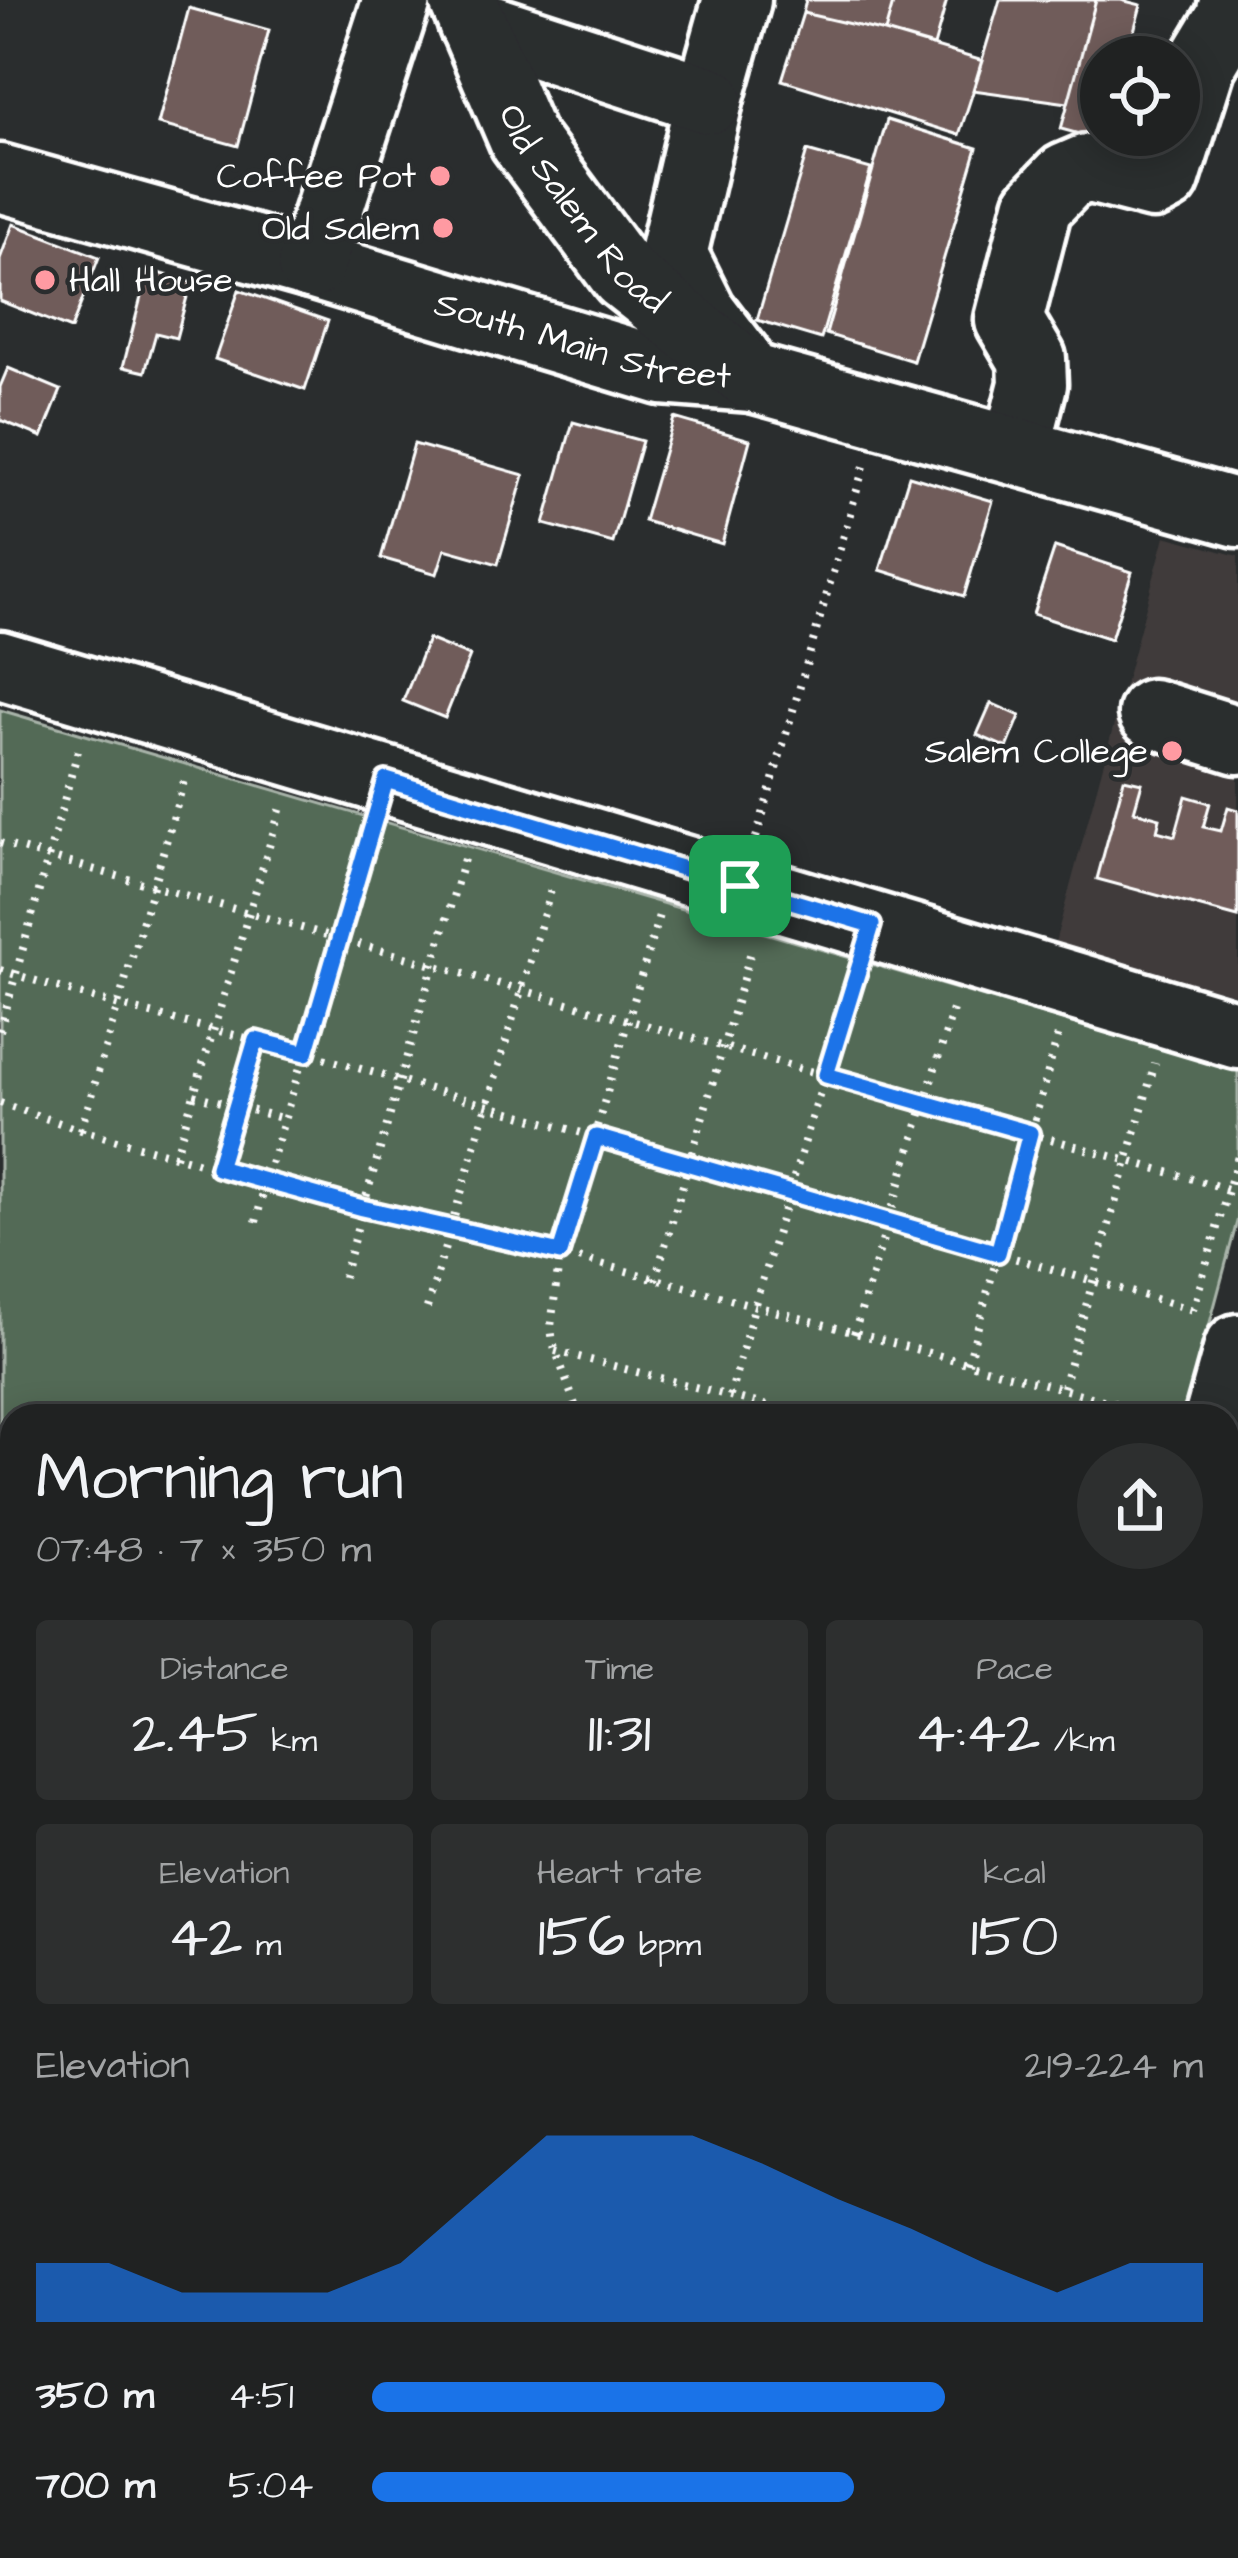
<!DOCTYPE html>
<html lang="en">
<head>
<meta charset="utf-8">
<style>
	body { margin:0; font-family:"Architects Daughter",sans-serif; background:#2d2f2f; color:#f1f3f6; height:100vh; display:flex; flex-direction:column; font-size:45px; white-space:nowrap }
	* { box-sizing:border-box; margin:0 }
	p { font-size:39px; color:#a2a4a5 }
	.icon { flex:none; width:66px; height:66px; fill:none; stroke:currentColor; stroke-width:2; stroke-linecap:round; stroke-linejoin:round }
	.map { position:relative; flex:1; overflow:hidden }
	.panel { position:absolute; left:0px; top:1404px; width:1239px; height:1155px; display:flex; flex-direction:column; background:#202222; border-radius:36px 36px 0 0; box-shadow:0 6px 30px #0003,0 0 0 3px #3d3f40 }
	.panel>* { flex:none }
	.tools { position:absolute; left:1080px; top:36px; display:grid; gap:24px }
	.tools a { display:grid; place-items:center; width:120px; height:120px; border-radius:50%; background:#202222; box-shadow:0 6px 30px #0003,0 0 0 3px #3d3f40; font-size:60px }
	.pin { position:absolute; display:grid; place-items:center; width:102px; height:102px; color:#fff; margin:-51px; border-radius:24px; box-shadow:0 6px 18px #0006 }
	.round { display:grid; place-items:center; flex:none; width:126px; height:126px; border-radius:63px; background:#2d2f2f }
	.summary { display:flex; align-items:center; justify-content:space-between; height:204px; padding:0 36px }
	h1 { font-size:66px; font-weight:600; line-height:90px }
	.stats { display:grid; grid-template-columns:repeat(3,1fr); gap:18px; height:204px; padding:12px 36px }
	.stats div { display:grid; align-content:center; border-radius:12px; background:#2d2f2f; text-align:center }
	.stats b { font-size:60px; font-weight:600 }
	.stats small { font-size:33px; font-weight:400 }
	.stats p { font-size:33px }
	.chart { height:336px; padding:24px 36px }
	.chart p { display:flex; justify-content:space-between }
	.chart svg { width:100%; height:216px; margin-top:12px; fill:#1a73e8; opacity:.7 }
	ul { padding:0 36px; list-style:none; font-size:39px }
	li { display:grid; grid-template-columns:192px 144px 1fr; align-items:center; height:90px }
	li i { height:30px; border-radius:15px; background:#1a73e8 }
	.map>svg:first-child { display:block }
</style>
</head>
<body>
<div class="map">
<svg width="1238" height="2558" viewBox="0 0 1238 2558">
	<rect width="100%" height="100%" fill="#2a2d2e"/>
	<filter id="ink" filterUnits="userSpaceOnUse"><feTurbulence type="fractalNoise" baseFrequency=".00833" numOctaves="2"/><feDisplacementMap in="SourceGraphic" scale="24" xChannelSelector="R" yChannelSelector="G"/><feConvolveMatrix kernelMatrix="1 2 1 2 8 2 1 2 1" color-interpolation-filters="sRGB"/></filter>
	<g filter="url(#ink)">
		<!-- built -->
		<path fill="#3f3b3b" d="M 1165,536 L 1238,556 L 1238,995 L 1054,946 Z"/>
		<!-- green -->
		<path fill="#536a56" stroke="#a9b4aa" stroke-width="3" d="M 0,710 L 1238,1071 L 1238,1218 L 1185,1416 L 12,1416 L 12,2547 L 882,2547 L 879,2558 L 0,2558 Z"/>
		<!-- building -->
		<path fill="#6f5c5a" stroke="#fff" stroke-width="3" d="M 806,0 L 894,0 L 885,32 L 803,13 Z
			M 894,0 L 947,0 L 934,46 L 885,32 Z
			M 1000,0 L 1096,0 L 1068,103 L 973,90 Z
			M 1096,0 L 1121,0 L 1141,5 L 1127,57 L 1101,57 L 1101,135 L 1106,135 L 1105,141 L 1061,129 Z
			M 189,8 L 269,30 L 238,146 L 158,124 Z
			M 803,13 L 885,32 L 983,61 L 959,135 L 782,80 Z
			M 887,120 L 977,148 L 913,361 L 826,334 Z
			M 807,151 L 871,169 L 821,339 L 757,320 Z
			M 13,224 L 99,257 L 71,329 L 0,301 L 0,259 Z
			M 148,270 L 191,282 L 176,338 L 156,333 L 145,372 L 123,367 Z
			M 239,290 L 328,321 L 305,390 L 215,359 Z
			M 8,368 L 61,390 L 42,437 L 0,420 L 0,387 Z
			M 674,418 L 750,440 L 722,544 L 644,521 Z
			M 573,422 L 642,441 L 613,543 L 544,524 Z
			M 414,444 L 524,475 L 498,564 L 445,549 L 437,574 L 381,558 Z
			M 909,476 L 993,501 L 964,596 L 880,570 Z
			M 1055,547 L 1132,572 L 1111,639 L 1033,614 Z
			M 428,639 L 470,656 L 445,718 L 403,701 Z
			M 991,703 L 1020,716 L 1007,748 L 977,735 Z
			M 1124,779 L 1142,783 L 1134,811 L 1160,818 L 1157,831 L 1175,836 L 1186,796 L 1210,803 L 1203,827 L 1221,831 L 1228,807 L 1238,810 L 1238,917 L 1097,879 Z
			M 1227,1687 L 1238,1690 L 1238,1748 L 1227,1745 Z"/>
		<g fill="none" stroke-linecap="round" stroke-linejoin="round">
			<defs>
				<g id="minor">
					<path d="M 737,0 L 709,100 L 673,254 L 702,312 L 738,359"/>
					<path d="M 472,23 L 709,100"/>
					<path id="s1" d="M 0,178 L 311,265 L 662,371 L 753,378"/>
					<path d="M 311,265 L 397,0"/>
					<path d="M 1016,451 L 1033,384 L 1032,359 L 1009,320 L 1038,206 L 1066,177 L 1087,168 L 1153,185 L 1166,178 L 1202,64 L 1229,19 L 1234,0"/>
					<path d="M 0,665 L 1238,1035"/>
					<path d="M 1152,713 L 1238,740"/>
					<path d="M 1219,1416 L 1238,1348"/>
					<path d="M 907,2558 L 910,2547"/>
				</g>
				<g id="major">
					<path id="s2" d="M 463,0 L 523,140 L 624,276 L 753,378 L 1238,513"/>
				</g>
				<path id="highway" d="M 1230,2558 L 1238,2538"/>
			</defs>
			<!-- minor casing -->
			<use href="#minor" stroke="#fff" stroke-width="75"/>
			<!-- major casing -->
			<use href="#major" stroke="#fff" stroke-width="75"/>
			<!-- highway casing -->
			<use href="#highway" stroke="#fff" stroke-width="75"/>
			<!-- path -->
			<path stroke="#fff" stroke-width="8" stroke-dasharray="3 9" stroke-linecap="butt" d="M 756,838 L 864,466
				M 0,843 L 1228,1189
				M 0,970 L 116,1005 L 306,1053 L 1193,1310
				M 0,1031 L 79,747
				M 194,1095 L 285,1119
				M 0,1103 L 81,1130 L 362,1208 L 560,1253 L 1162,1416
				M 81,1130 L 185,778
				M 175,1157 L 281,807
				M 218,1168 L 256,1040
				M 256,1222 L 266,1181 L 370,833
				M 343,1277 L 464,859
				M 655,1280 L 752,948
				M 427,1308 L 553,883
				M 1193,1310 L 1238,1156
				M 854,1334 L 954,1006
				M 555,1351 L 807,1416
				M 968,1363 L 1058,1035
				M 1063,1387 L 1155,1063
				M 730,1396 L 755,1304 L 855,978
				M 579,1416 L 553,1343 L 551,1327 L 560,1253 L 659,915"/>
			<!-- minor -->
			<use href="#minor" stroke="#2a2d2e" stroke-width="66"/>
			<!-- major -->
			<use href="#major" stroke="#2a2d2e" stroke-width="66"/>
			<!-- highway -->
			<use href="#highway" stroke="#2a2d2e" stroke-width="66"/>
		</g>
	</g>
	<g fill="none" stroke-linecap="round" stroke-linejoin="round" filter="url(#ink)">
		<defs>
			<path id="route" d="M 386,780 L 872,925 L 826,1075 L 1030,1133 L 998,1253 L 596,1137 L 560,1253 L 362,1208 L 218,1168 L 256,1040 L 306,1053 Z"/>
		</defs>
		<!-- route casing -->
		<use href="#route" stroke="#fff" stroke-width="24"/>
		<!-- route -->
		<use href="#route" stroke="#1a73e8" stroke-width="15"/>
	</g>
	<!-- markers -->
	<g fill="#ff9aa2" stroke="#2a2d2e" stroke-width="4.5">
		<circle cx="440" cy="176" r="12"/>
		<circle cx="443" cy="228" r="12"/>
		<circle cx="45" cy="280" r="12"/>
		<circle cx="1172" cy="751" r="12"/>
	</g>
	<g text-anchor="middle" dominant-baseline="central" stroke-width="9" stroke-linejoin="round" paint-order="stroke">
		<!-- poi labels -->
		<g font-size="36" fill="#fff" stroke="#2a2d2e" text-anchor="end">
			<text x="416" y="176">Coffee Pot</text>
			<text x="419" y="228">Old Salem</text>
			<text x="69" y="280" text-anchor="start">Hall House</text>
			<text x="1148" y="751">Salem College</text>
		</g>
		<!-- street labels -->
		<g font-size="36" fill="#fff" stroke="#2a2d2e">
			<text stroke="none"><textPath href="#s2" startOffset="243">Old Salem Road</textPath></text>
			<text stroke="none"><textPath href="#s1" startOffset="606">South Main Street</textPath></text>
		</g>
	</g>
</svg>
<div class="tools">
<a><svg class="icon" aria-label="locate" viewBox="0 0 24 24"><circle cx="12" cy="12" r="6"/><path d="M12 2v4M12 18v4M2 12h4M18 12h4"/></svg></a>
</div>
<div class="pin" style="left:740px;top:886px;background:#1e9e55"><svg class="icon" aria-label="arrive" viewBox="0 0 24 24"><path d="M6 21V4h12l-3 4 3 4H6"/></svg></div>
<section class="panel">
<div class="summary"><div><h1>Morning run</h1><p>07:48 · 7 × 350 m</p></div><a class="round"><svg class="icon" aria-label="share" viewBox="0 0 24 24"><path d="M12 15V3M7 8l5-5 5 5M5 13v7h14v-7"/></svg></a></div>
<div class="stats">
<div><p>Distance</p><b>2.45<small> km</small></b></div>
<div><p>Time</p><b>11:31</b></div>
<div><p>Pace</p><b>4:42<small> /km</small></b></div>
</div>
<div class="stats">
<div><p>Elevation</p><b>42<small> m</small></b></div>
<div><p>Heart rate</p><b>156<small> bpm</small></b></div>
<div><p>kcal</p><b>150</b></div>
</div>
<div class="chart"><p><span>Elevation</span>219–224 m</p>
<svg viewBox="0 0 160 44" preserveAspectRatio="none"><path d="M0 44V32L10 32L20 38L30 38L40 38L50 32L60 19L70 6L80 6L90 6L100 12L110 19L120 25L130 32L140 38L150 32L160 32V44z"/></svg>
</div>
<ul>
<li><b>350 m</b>4:51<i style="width:69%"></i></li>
<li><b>700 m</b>5:04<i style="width:58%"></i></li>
</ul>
</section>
</div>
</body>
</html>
